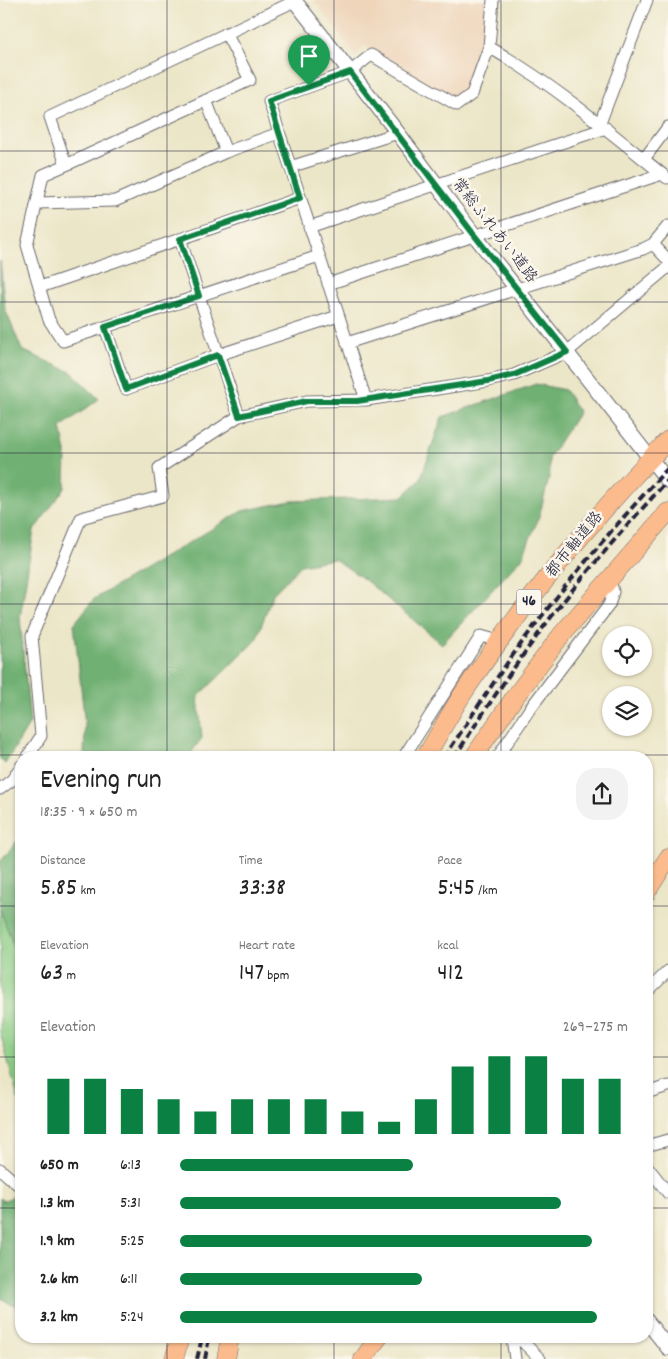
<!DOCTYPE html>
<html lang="en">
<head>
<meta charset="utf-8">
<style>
	body { margin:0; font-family:Dekko,"Klee One",sans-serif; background:#f2f2f2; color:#222; height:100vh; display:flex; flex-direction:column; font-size:19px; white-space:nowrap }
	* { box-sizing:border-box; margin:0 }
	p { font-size:16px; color:#767676 }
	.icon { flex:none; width:28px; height:28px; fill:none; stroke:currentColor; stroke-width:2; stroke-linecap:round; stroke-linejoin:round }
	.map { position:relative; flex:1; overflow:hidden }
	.drawer { position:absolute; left:15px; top:751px; width:638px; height:592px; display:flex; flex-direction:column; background:#fff; border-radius:20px; box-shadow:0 1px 4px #0004 }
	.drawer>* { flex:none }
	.buttons { position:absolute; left:602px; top:626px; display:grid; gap:10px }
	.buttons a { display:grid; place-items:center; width:50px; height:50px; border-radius:50%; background:#fff; box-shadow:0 1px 4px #0004; font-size:25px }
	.pin { position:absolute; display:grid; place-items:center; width:42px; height:42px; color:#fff; margin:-51px -21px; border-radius:50% 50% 50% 0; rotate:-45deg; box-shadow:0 0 5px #0007 }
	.pin .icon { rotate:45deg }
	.round { display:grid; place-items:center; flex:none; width:52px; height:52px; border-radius:20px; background:#f2f2f2 }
	.summary { display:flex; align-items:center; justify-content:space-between; height:85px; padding:0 25px }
	h1 { font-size:28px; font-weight:600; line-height:38px }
	.figures { display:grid; grid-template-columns:repeat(3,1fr); gap:8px; height:85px; padding:5px 25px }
	.figures div { display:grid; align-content:center }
	.figures b { font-size:25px; font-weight:600 }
	.figures small { font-size:14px; font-weight:400 }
	.figures p { font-size:14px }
	.chart { height:140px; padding:10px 25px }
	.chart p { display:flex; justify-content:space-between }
	.chart svg { width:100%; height:90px; margin-top:5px; stroke:#0b8043; stroke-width:6 }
	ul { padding:0 25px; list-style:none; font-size:16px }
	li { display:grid; grid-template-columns:80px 60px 1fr; align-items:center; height:38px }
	li i { height:12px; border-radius:6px; background:#0b8043 }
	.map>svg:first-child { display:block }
</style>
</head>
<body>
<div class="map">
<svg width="668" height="1359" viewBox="0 0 668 1359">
	<rect width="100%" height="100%" fill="#fbf7ec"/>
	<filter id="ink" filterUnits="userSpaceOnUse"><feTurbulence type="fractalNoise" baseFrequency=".02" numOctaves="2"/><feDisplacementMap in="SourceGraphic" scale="10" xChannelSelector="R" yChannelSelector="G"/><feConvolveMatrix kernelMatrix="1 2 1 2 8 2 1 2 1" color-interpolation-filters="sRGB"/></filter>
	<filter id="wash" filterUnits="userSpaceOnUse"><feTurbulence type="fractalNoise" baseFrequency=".0096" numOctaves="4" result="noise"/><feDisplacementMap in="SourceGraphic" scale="20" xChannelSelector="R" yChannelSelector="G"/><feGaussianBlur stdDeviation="1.12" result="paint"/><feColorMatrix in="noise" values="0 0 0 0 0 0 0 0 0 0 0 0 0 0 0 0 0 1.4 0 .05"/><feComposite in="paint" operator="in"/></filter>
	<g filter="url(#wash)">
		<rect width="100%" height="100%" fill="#ece6c8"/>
		<!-- built -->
		<path fill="#efd6bb" d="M 314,0 L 489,0 L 479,52 L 468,93 L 461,99 L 424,83 L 400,69 L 364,45 L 356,55 Z"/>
		<!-- green -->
		<path fill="#8acc84" stroke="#567760" d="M 0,909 L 21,966 L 21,1109 L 0,1032 Z"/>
		<!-- forest -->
		<path fill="#6fb072" stroke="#486956" d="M 0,261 L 5,309 L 22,350 L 73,373 L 99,399 L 61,427 L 66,452 L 65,488 L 34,530 L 20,618 L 30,723 L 5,764 L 0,759 Z
			M 536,384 L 565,390 L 579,412 L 549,458 L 550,474 L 539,517 L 522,558 L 442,644 L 364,579 L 334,559 L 301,565 L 273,594 L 256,640 L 198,697 L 202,738 L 188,757 L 84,757 L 85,725 L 74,624 L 94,599 L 242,511 L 291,501 L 402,497 L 420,480 L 442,417 Z
			M 21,836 L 21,966 L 0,909 L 0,862 Z
			M 21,1193 L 21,1306 L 10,1304 L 0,1297 L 0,1198 L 3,1201 Z"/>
	</g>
	<g filter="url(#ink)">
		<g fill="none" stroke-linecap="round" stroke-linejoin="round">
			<defs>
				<path id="minor" d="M 226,33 L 250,80 L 66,165 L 50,117 L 295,1
					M 489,47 C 553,84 610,132 667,178
					M 206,100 L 226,152
					M 600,123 L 647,0
					M 644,159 L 668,127
					M 66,165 L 43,175 L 27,245 L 49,320 L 63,341 L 319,256
					M 290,167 L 398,133
					M 37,203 L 115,201 L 226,152 L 279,133
					M 309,227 L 606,128
					M 180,239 L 239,416
					M 653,244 L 668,260
					M 328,284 L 662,174
					M 40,287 L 300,198
					M 105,327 L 126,389 L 218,355 L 338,316
					M 347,343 L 643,249 L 653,244 L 668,226
					M 366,400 L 269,101 L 350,72 L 371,55 L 457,105 L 472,94 L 489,47 L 493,0
					M 27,758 L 41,736 L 32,636 L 81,518 L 163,496 L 159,468 L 239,416 L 307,401 L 366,400 L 488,381 L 514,375 L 567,352 L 668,267
					M 403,758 L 481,636 L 499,641
					M 497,758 L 529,710 L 609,605 L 613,592 L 610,579
					M 0,789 L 12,780 L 21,766
					M 646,993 L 668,971
					M 646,1093 L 668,1086
					M 646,1146 L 668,1140
					M 646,1165 L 668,1193
					M 0,1169 L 17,1184 L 21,1182
					M 512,1338 L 515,1359
					M 519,1338 L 540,1359"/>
				<path id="tertiary" d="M 294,0 L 398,133 L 475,236 L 668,481
					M 646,1320 L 668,1348"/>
				<path id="primary" d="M 425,758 C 437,737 449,716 462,695 C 522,604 593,518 668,440
					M 473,758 L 514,698 L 562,634 L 668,512
					M 646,893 L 668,858
					M 174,1359 L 180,1338
					M 226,1359 L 230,1338
					M 363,1359 L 378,1338"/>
			</defs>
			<!-- minor casing -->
			<use href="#minor" stroke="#69676c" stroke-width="13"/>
			<!-- tertiary casing -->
			<use href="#tertiary" stroke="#69676c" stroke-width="16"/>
			<!-- primary casing -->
			<use href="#primary" stroke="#69676c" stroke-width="19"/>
			<!-- minor -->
			<use href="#minor" stroke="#fff" stroke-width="11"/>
			<!-- tertiary -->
			<use href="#tertiary" stroke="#fff" stroke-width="14"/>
			<!-- primary -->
			<use href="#primary" stroke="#fbbb8c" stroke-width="18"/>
			<!-- rail -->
			<path stroke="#22223b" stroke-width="4" stroke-dasharray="8 4" stroke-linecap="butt" d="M 444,758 C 471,717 497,676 526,637 C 570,578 618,522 668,468
				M 454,758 C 479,719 504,681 531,644 C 573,586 620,533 668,480
				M 197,1359 L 202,1338
				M 205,1359 L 209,1338"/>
		</g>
	</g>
	<g fill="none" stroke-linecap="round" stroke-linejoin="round" filter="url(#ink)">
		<defs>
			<path id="route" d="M 350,72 L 475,236 L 567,352 L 514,375 L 488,381 L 357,401 L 307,401 L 239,416 L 218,355 L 126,389 L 105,327 L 199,296 L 180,239 L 300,198 L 269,101 Z"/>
		</defs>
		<!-- route casing -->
		<use href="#route" stroke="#fff" stroke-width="10"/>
		<!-- route -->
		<use href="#route" stroke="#0b8043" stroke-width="6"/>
	</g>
	<!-- grid -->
	<path fill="none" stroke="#22223b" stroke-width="1" stroke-opacity="0.55" d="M 167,0 L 167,758M 334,0 L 334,758M 501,0 L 501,758M 0,151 L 668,151M 0,302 L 668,302M 0,453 L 668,453M 0,604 L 668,604M 0,755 L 668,755M 0,906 L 21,906M 646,906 L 668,906M 0,1057 L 21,1057M 646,1057 L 668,1057M 0,1208 L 21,1208M 646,1208 L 668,1208M 167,1338 L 167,1359M 334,1338 L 334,1359M 501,1338 L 501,1359"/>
	<g text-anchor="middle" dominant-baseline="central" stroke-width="5" stroke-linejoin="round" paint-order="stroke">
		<!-- shield labels -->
		<rect fill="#fbf7ec" stroke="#636270" stroke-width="1" x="516.5" y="589.5" width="25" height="25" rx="4"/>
		<g font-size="15" font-weight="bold" fill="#22223b">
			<text x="529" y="602">46</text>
		</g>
		<!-- street labels -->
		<g font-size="16" fill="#22223b" stroke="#fbf7ec">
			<text transform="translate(494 231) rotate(52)">常総ふれあい道路</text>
			<text transform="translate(575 545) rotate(-51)">都市軸道路</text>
		</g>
	</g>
</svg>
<div class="buttons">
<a><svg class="icon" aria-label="locate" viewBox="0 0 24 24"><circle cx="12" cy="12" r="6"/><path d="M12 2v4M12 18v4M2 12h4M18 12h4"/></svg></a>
<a><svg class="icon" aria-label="layers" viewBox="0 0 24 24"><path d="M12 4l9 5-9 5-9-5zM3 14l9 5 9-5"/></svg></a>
</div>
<div class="pin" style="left:309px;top:86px;background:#1e9e55"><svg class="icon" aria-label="arrive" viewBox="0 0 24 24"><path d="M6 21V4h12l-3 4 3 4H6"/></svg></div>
<section class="drawer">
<div class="summary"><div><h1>Evening run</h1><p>18:35 · 9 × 650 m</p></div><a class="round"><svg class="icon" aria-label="share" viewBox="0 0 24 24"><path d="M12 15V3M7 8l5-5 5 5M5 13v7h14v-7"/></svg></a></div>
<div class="figures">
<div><p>Distance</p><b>5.85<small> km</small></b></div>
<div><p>Time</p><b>33:38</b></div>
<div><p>Pace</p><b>5:45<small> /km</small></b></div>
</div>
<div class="figures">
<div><p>Elevation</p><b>63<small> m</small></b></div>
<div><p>Heart rate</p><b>147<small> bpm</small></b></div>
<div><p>kcal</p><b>412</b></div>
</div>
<div class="chart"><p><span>Elevation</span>269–275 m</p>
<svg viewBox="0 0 160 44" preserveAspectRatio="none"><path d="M5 44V17M15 44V17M25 44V22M35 44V27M45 44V33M55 44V27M65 44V27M75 44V27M85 44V33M95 44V38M105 44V27M115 44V11M125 44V6M135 44V6M145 44V17M155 44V17"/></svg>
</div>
<ul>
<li><b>650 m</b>6:13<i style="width:52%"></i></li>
<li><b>1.3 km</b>5:31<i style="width:85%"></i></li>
<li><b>1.9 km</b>5:25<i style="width:92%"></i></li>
<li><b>2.6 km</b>6:11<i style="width:54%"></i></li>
<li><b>3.2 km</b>5:24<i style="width:93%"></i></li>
</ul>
</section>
</div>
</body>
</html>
